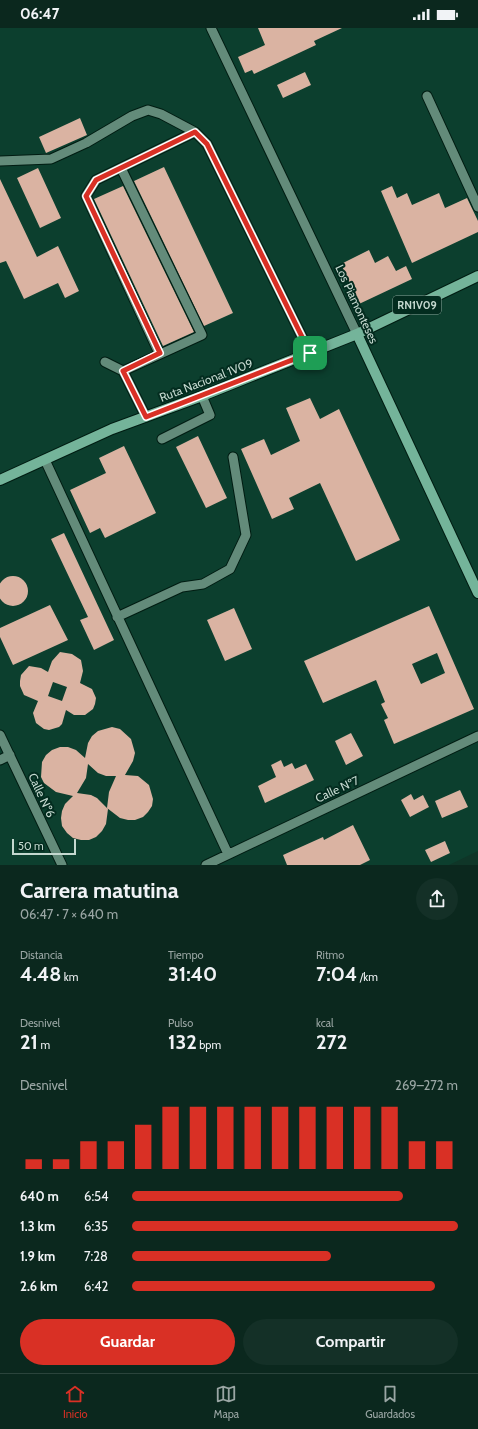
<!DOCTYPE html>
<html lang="es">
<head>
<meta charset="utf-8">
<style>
	body { margin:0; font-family:Cabin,sans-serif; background:#143027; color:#f1f3f6; height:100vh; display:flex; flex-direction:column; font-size:15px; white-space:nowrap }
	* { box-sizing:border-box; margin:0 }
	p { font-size:13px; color:#9aa6a4 }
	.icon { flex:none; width:22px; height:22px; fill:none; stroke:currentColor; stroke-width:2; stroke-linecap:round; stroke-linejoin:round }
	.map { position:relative; height:837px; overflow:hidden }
	.sheet { display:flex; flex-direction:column; background:#0b281e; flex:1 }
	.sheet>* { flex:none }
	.scale { position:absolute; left:12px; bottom:10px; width:64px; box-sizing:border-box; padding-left:4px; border:2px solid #c4d8cf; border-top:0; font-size:11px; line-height:14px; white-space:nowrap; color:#c4d8cf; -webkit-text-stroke:3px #032c1f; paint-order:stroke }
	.pin { position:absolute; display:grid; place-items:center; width:34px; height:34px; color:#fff; margin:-17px; border-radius:8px; box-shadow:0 2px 6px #0006 }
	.round { display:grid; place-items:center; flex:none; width:42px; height:42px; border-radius:21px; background:#143027 }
	.overview { display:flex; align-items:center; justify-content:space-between; height:68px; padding:0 20px }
	h1 { font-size:22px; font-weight:800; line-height:30px }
	.stats { display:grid; grid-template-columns:repeat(3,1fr); gap:6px; height:68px; padding:4px 20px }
	.stats div { display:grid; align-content:center }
	.stats b { font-size:20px; font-weight:800 }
	.stats small { font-size:11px; font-weight:400 }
	.stats p { font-size:11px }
	.chart { height:112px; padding:8px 20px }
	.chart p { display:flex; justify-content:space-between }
	.chart svg { width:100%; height:72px; margin-top:4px; stroke:#d93025; stroke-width:6 }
	.button { display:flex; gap:8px; margin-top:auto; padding:8px 20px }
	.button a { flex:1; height:46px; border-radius:24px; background:#d93025; color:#fff; font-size:16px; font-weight:800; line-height:46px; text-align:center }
	.button a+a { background:#143027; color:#f1f3f6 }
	ul { padding:0 20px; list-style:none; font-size:13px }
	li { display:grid; grid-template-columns:64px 48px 1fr; align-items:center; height:30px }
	li i { height:10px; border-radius:5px; background:#d93025 }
	.status { display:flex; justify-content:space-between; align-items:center; height:28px; padding:0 20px; background:#0b281e; direction:ltr }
	.status svg { height:11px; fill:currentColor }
	.tab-bar { display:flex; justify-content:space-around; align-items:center; height:56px; border-top:1px solid #2b443c; background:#0b281e; font-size:11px; color:#9aa6a4 }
	.tab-bar a { display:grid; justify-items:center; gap:2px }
	.tab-bar .selected { color:#d93025 }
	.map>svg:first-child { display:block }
</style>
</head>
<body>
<div class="status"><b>06:47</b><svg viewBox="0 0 49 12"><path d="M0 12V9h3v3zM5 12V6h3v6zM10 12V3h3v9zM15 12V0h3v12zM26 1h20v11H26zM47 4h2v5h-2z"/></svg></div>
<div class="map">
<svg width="478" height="837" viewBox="0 0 478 837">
	<rect width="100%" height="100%" fill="#0f3628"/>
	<!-- built -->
	<path fill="#0c3f2e" d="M 0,0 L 478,0 L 478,823 L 449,837 L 0,837 Z"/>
	<!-- building -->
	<path fill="#dab3a2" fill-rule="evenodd" d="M 258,0 L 342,0 L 314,13 L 316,17 L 254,46 L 252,42 L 245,45 L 238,29 L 265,17 Z
		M 305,44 L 311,57 L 283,70 L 277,57 Z
		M 80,90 L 87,107 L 46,125 L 39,109 Z
		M 164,139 L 233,285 L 204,298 L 134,153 Z
		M 38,140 L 61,190 L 40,200 L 17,150 Z
		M 0,151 L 37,229 L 58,218 L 79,263 L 65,270 L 58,255 L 24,271 L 6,233 L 0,235 Z
		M 123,158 L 194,304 L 163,318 L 94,171 Z
		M 392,158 L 397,170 L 407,165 L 412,177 L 439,165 L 445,180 L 467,170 L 478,193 L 478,204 L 412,235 L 381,163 Z
		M 369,222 L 375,235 L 388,228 L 396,243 L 406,238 L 412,251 L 359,276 L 341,236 Z
		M 310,370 L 320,391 L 339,381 L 400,512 L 356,533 L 320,455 L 289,470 L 294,481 L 272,491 L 241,421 L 264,411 L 271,427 L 300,413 L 286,380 Z
		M 198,408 L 227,470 L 206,480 L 176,419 Z
		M 124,418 L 156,485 L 105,510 L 100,500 L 90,505 L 70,462 L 106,445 L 99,430 Z
		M 64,505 L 114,612 L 94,622 L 80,592 L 88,589 L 51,511 Z
		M-2 563a15 15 0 1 1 30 0a15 15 0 1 1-30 0Z
		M 50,577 L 68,612 L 13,637 L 0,609 L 0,600 Z
		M 429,578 L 474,681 L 394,716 L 384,692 L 388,690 L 381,676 L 385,674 L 376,652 L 323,675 L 304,633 ZM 437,625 L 445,645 L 421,656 L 412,636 Z
		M 234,580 L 252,621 L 225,633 L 207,592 Z
		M 60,624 L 72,626 L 81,632 L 83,643 L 80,655 L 92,661 L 96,670 L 95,676 L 93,681 L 85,687 L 74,687 L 66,682 L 62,696 L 59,699 L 49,702 L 44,701 L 36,695 L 33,685 L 38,673 L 24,667 L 20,658 L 20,653 L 21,647 L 29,638 L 41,640 L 48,644 L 52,633 ZM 53,654 L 67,659 L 62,673 L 48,668 Z
		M 112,699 L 120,701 L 131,711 L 135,725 L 133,733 L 125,747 L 138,748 L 149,757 L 153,771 L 152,778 L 148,784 L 143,789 L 135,792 L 128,792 L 120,790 L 107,780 L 109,764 L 116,748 L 106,748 L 98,745 L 88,736 L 86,750 L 77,765 L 91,767 L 97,770 L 108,781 L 106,796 L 102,803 L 96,809 L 89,812 L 81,812 L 73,810 L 67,805 L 62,798 L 61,790 L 62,783 L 65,776 L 73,768 L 56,764 L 44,755 L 41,749 L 42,734 L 46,727 L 52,722 L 60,719 L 68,719 L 76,722 L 85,730 L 88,715 L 92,708 L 98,703 Z
		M 351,705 L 363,728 L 346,737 L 335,713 Z
		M 281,732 L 284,739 L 292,735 L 295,741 L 306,736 L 314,752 L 265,775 L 258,758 L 276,749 L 271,737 Z
		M 460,762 L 468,779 L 442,790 L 435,773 Z
		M 411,766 L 414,772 L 423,767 L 429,779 L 410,789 L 401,772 Z
		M 353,797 L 370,832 L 360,837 L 287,837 L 283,827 L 323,809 L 324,812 Z
		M 445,813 L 450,825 L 431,834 L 425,822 Z"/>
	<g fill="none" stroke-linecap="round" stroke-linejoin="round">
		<defs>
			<path id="minor" d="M 211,0 L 357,306
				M 427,68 L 478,179
				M 0,133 L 51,131 L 86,115 L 132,88 L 148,82 L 161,86 L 195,104
				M 159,325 L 86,168 L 96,152 L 195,104 L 207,116 L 310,325
				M 105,334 L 123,343 L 202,307 L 121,140
				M 123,343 L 146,389
				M 162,411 L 210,387 L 202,368
				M 45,432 L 228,826
				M 117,589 L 182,559 L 203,556 L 230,541 L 246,507 L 233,429
				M 0,707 L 62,837
				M 0,732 L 10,727
				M 206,837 L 478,708"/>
			<path id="major" d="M 357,306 L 478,565
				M 0,452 L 112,401 L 202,368 L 357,306 L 478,248"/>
		</defs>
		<!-- minor casing -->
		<use href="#minor" stroke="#011c12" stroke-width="11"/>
		<!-- major casing -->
		<use href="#major" stroke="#011c12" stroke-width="12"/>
		<!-- minor -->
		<use href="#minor" stroke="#638b7a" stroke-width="9"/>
		<!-- major -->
		<use href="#major" stroke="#74b49a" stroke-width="10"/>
	</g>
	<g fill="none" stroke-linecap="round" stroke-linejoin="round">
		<defs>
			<path id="route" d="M 195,104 L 207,116 L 310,325 L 146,389 L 123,343 L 160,325 L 86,168 L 96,152 Z"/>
		</defs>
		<!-- route casing -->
		<use href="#route" stroke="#fff" stroke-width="8"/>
		<!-- route -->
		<use href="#route" stroke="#d93025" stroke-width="5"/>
	</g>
	<g text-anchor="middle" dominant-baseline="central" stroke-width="4" stroke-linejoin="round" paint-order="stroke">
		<!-- shield labels -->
		<rect fill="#032c1f" stroke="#8aa49a" stroke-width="1" x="393" y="268" width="48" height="18" rx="3"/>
		<g font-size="11" font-weight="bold" fill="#c4d8cf">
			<text x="417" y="277">RN1V09</text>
		</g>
		<!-- street labels -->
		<g font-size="12" fill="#c4d8cf" stroke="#032c1f">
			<text transform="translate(357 276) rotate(65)">Los Piamonteses</text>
			<text transform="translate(206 352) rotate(-21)">Ruta Nacional 1V09</text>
			<text transform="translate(337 761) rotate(-25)">Calle Nº7</text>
			<text transform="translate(42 767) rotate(65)">Calle Nº6</text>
		</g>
	</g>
</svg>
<div class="scale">50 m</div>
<div class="pin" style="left:310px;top:325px;background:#1e9e55"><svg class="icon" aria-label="arrive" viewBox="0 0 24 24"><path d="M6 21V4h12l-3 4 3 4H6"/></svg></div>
</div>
<section class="sheet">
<div class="overview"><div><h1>Carrera matutina</h1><p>06:47 · 7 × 640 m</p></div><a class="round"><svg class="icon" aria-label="share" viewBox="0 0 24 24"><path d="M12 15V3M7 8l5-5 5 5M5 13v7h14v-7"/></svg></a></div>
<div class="stats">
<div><p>Distancia</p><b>4.48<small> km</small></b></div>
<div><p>Tiempo</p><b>31:40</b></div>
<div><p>Ritmo</p><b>7:04<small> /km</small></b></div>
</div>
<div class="stats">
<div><p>Desnivel</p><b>21<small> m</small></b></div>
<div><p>Pulso</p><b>132<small> bpm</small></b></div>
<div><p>kcal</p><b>272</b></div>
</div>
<div class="chart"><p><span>Desnivel</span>269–272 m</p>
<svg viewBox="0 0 160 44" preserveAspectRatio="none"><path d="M5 44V38M15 44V38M25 44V27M35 44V27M45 44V17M55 44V6M65 44V6M75 44V6M85 44V6M95 44V6M105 44V6M115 44V6M125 44V6M135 44V6M145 44V27M155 44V27"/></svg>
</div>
<ul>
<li><b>640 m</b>6:54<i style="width:83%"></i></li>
<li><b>1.3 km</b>6:35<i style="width:100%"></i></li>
<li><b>1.9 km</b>7:28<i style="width:61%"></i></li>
<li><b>2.6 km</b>6:42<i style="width:93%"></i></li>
</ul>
<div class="button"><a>Guardar</a><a>Compartir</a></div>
</section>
<nav class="tab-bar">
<a class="selected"><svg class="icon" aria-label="home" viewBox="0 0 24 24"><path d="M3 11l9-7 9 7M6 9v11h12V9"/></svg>Inicio</a>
<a><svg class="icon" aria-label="map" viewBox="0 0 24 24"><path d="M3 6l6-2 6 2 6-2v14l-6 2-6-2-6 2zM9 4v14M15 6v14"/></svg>Mapa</a>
<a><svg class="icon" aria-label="saved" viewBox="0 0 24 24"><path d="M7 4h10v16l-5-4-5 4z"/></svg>Guardados</a>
</nav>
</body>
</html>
